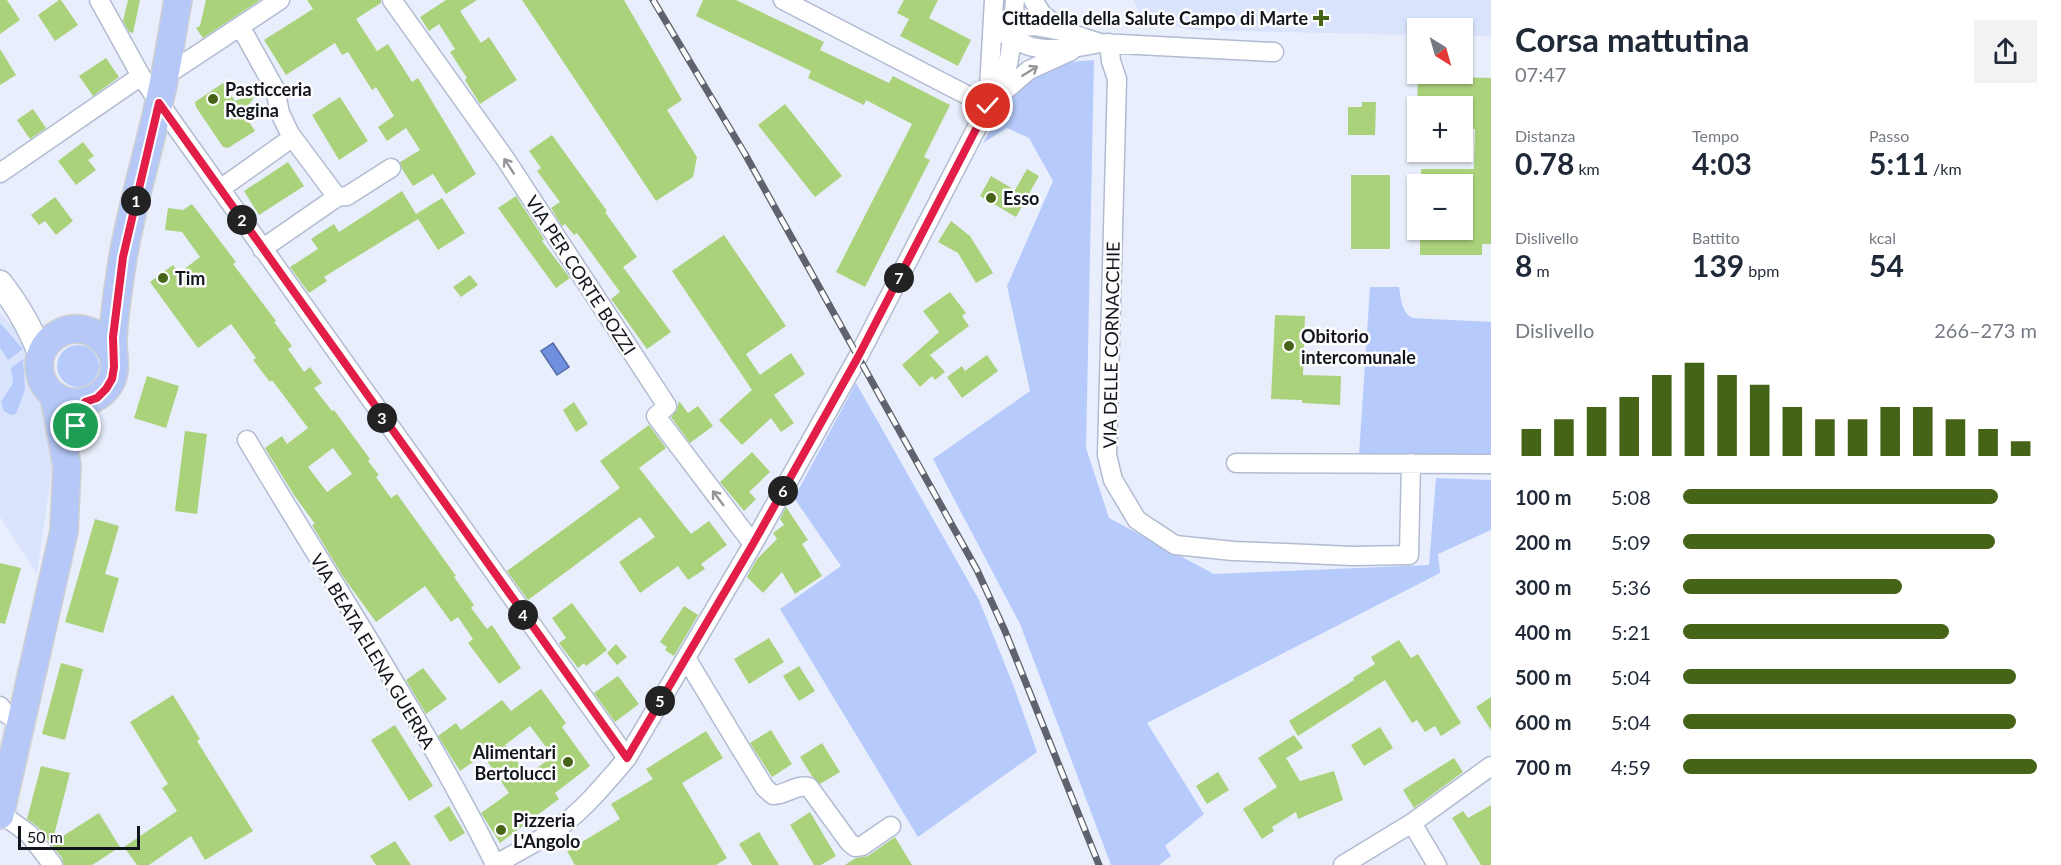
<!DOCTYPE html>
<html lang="it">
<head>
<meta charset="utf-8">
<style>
	body { margin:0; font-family:Lato,sans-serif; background:#f2f2f3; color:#1f2937; height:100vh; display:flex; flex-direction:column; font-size:22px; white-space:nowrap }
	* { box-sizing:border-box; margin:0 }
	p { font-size:20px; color:#747a83 }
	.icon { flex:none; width:33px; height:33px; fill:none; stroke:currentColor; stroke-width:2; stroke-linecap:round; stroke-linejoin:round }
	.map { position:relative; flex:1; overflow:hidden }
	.sheet { display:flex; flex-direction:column; background:#fff; width:570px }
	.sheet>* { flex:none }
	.needle { width:39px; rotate:143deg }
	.buttons { position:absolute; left:1407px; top:18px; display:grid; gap:12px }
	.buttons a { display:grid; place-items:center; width:66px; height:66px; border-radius:0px; background:#fff; box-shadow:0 2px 4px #0004; font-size:30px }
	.scale { position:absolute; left:18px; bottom:15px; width:122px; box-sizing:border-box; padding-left:6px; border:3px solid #12151d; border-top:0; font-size:16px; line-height:21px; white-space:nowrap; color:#12151d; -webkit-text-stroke:4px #fbfcfb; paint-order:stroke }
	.pin { position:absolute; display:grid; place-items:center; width:51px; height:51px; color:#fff; margin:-26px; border:3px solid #fff; border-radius:50%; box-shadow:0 2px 6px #0007 }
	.km { position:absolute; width:30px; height:30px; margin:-15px; border-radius:50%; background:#222; color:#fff; font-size:16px; line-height:30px; text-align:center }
	.round { display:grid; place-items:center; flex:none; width:63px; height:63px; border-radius:0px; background:#f2f2f3 }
	.headline { display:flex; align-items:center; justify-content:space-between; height:102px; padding:0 24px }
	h1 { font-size:33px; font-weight:700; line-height:45px }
	.metrics { display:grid; grid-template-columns:repeat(3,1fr); gap:9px; height:102px; padding:6px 24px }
	.metrics div { display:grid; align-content:center }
	.metrics b { font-size:30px; font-weight:700 }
	.metrics small { font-size:16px; font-weight:400 }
	.metrics p { font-size:16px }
	.chart { height:168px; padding:12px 24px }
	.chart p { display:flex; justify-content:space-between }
	.chart svg { width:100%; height:108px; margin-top:6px; stroke:#466418; stroke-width:6 }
	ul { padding:0 24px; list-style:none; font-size:20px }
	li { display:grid; grid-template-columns:96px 72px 1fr; align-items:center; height:45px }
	li i { height:15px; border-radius:8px; background:#466418 }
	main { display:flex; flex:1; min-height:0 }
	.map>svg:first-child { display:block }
</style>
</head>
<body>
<main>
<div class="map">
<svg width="1491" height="865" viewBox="0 0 1491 865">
	<rect width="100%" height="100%" fill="#e8eefc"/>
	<!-- built -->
	<path fill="#d9e4fc" d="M 1133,0 L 1491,0 L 1491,36 L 1463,35 L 1462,28 L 1418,28 L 1417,35 L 1195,30 L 1161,24 L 1140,12 Z
		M 0,313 L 28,343 L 31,385 L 52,426 L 55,449 L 37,574 L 0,517 Z"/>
	<!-- green -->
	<path fill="#b6cbfc" d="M 1094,60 L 1086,448 L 1109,518 L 1214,574 L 1429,565 L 1436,478 L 1491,480 L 1491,530 L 1438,554 L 1440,573 L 1147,723 L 1204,814 L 1165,846 L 1171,856 L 1159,865 L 1111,865 L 1020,624 L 933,459 L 1030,391 L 1007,286 L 1053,181 L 1029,138 L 1007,128 L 983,143 C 997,120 1019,81 1043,70 C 1059,63 1077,61 1094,60 Z
		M 1370,287 L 1399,287 C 1401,299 1401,311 1412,318 L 1491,322 L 1491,459 L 1359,455 Z
		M 0,323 L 23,349 L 8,360 L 0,348 Z
		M57 366a21 21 0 1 1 42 0a21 21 0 1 1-42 0Z
		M 23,359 L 25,389 L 16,414 L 11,415 L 4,411 L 1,402 L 13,383 L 11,368 Z
		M 856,383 L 979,600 L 1014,687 L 1037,752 L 918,837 L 780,609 L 841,566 L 794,498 Z"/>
	<!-- water -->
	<path fill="#7090df" stroke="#546ba5" stroke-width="1.5" d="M 553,343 L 569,367 L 557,375 L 541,351 Z"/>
	<!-- building -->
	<path fill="#aad27a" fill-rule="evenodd" d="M 0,0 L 7,0 L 20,20 L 0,34 Z
		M 59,0 L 61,0 L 78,25 L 55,41 L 38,15 Z
		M 128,0 L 140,0 L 133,33 L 129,32 L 123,21 Z
		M 206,0 L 260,0 L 203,38 L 196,28 L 200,26 Z
		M 307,0 L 381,0 L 381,3 L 356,19 L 377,51 L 388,44 L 412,82 L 418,78 L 476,174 L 446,194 L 433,174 L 413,186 L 402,169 L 400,162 L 420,150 L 406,128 L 387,141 L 378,127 L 394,116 L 376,87 L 372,90 L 348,52 L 342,55 L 335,43 L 286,75 L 264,40 L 313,9 Z
		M 446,0 L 477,0 L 460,11 L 481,43 L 489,37 L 517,80 L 480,104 L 465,80 L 467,78 L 450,52 L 455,49 L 439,24 L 429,31 L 420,17 Z
		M 522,0 L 624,0 L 682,100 L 667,110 L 697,157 L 693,177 L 656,201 Z
		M 703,0 L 736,0 L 824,42 L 820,50 L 889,83 L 893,76 L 950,105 L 924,157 L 930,160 L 865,287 L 836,272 L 912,124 L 866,100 L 864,105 L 808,78 L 811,71 L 696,16 Z
		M 904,0 L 938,0 L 929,18 L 971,40 L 958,66 L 900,36 L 909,19 L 897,13 Z
		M 0,49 L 16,75 L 0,85 Z
		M 106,58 L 119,77 L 93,96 L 79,76 Z
		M 1418,76 L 1491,78 L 1491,244 L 1482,244 L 1482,255 L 1420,255 L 1420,230 L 1462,230 L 1462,184 L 1421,184 L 1421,169 L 1474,169 L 1475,129 L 1462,129 L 1462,106 L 1417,106 Z
		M 223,83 L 235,101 L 257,93 L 243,113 L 255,131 L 228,148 L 223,147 L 196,107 L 195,102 Z
		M 340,97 L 368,141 L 339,160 L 312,115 Z
		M 1362,102 L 1376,102 L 1375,135 L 1348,135 L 1348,107 L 1362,107 Z
		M 785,104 L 842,176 L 815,197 L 758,125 Z
		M 33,109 L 46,128 L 30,139 L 17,120 Z
		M 552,135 L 607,211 L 605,212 L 637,257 L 623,267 L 671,332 L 647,349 L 611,299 L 620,292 L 577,233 L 574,235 L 565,224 L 562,226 L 551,208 L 560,202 L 537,171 L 541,168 L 529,151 Z
		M 83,142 L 94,156 L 88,160 L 96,170 L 76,185 L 58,161 Z
		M 288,162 L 304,186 L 259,215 L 244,191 Z
		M 1027,169 L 1039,176 L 1016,217 L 980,196 L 991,176 L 1015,190 Z
		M 1351,175 L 1390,175 L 1390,249 L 1351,249 Z
		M 402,191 L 416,214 L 442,198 L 465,233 L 438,250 L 418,219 L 324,277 L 327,281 L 309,293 L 290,267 L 318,249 L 311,239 L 334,224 L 339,232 Z
		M 516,196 L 544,239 L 542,241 L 570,278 L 556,288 L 498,208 Z
		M 55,197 L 73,221 L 56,235 L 45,221 L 39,225 L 31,215 Z
		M 192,204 L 236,262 L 233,264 L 276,321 L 274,322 L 292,346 L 288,349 L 304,372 L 310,367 L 322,383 L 314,388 L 332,411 L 334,410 L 370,459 L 368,461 L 379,475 L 376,477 L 391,498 L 397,494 L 456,576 L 454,577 L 474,605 L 471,608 L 487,629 L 492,625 L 521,668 L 499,684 L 468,643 L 473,639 L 458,617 L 451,622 L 425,586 L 376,622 L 344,578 L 312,525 L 315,524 L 294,495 L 265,448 L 282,436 L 287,444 L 308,428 L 272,380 L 270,382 L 253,360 L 256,358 L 231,324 L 198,348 L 150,282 L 173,265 L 179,273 L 200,257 L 182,232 L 165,230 L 168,208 L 183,210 ZM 333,448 L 352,474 L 327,492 L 308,467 Z
		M 951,221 L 970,236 L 993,273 L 976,283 L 958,253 L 938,242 Z
		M 724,235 L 786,326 L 746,354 L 760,375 L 791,353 L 805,374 L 774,395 L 794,423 L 781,432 L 771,418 L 742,445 L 719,420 L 752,390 L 672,271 Z
		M 470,275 L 478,285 L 461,297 L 453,287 Z
		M 950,292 L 966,313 L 962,316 L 969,326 L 930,355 L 945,372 L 935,380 L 932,376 L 920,387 L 902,365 L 939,332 L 923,311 Z
		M 1275,315 L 1305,316 L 1303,375 L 1341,376 L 1340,405 L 1302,403 L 1302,400 L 1271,399 Z
		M 987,355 L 998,371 L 962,398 L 947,377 L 962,366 L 965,371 Z
		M 147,376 L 179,386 L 166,428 L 134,418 Z
		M 679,401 L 688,413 L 698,406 L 713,426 L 690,443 L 671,417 L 677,410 Z
		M 574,402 L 588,424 L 576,432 L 563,410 Z
		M 649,425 L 666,448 L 639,468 L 691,534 L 709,521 L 727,545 L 701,564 L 705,569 L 688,580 L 678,566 L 640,593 L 619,562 L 655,537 L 640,517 L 528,600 L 507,571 L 620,488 L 600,461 Z
		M 185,431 L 207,434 L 197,514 L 175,511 Z
		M 752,452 L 770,472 L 749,492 L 756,499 L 744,511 L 720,482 Z
		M 786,507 L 808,540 L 802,544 L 822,576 L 795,594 L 782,572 L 763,593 L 747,577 L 757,559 L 777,539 L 773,533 L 784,525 L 780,519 Z
		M 95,519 L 119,526 L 105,574 L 119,578 L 103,633 L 65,622 Z
		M 0,563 L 21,568 L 5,624 L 0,623 Z
		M 572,603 L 607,650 L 586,666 L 584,663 L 578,668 L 559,643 L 566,638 L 552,618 Z
		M 684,606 L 698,615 L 674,656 L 665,650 L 667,647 L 660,642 Z
		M 769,638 L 784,662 L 749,684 L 734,659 Z
		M 1399,640 L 1411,658 L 1418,654 L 1461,723 L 1441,736 L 1435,726 L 1425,732 L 1417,720 L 1412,723 L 1385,680 L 1298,736 L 1289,721 L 1354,680 L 1353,678 L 1375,664 L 1371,657 Z
		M 616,644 L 627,657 L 617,665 L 607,653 Z
		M 61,663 L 83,669 L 65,740 L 42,734 Z
		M 799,666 L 815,691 L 799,701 L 783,676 Z
		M 423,668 L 447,699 L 426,714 L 406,680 Z
		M 618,676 L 639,704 L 615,722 L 594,693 Z
		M 541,689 L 566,723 L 562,727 L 590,766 L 555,793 L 559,799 L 500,843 L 481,813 L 509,793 L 483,755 L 460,771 L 438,736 L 456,723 L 461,730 L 502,700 L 511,711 ZM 530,726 L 552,755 L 547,759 L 548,760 L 527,775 L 505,745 Z
		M 173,695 L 200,739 L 197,741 L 253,831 L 205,860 L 191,836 L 149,865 L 137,865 L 124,847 L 177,811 L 162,788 L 168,784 L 130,722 Z
		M 1491,697 L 1491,730 L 1476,707 Z
		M 395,725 L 433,786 L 409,801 L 371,740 Z
		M 1380,727 L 1393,748 L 1364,766 L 1351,745 Z
		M 771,730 L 792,764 L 772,777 L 750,743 Z
		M 706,731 L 723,758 L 682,783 L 727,858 L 716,865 L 575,865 L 567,851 L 620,819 L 611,804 L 653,779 L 646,769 Z
		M 1294,735 L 1303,748 L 1286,758 L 1300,781 L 1334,771 L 1343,800 L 1298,819 L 1296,812 L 1272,827 L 1274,831 L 1262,839 L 1243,809 L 1277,787 L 1258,758 Z
		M 822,743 L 840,772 L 820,784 L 812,776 L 800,757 Z
		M 1454,758 L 1463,772 L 1414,808 L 1403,790 Z
		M 41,766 L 70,773 L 52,843 L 99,813 L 120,847 L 92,865 L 64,865 L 62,858 L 38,827 L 27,819 Z
		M 1218,772 L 1229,790 L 1207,804 L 1196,786 Z
		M 1491,805 L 1491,865 L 1481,865 L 1452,818 L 1463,811 L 1468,818 Z
		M 449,806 L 465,833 L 450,842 L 434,816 Z
		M 810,812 L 836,856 L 821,865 L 814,865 L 790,825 Z
		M 759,832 L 779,865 L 752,865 L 739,844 Z
		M 895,837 L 912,865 L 845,865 L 856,858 L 868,856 Z
		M 395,841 L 411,865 L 376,865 L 370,856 Z"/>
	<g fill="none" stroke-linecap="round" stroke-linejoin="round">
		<defs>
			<path id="minor" d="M 99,0 L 141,76 L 174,124 L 627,758
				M 392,0 L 506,160 L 667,406 L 656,416 L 753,544
				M 783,0 L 988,106
				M 1033,0 L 1042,14 L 1062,30
				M 993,32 L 1013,27 L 1035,26 L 1066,32 L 1100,43 L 1274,52
				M 1004,34 C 1014,36 1020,43 1029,46 C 1049,52 1076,48 1095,44
				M 1109,43 L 1111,61 L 1117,79 L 1107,455 L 1113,480 L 1137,520 L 1175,545 L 1233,551 L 1285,553 L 1352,556 L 1409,555 L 1411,463
				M 165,76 L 280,0
				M 1000,95 L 1029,70 L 1071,51
				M 988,106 L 994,0
				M 0,173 L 141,76
				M 220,189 L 289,140 L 290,134 L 280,113 L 275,89 L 240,26
				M 337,197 L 347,196 L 391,168
				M 262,249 L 337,197 L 290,134
				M 247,440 C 331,581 422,718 495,864
				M 1236,463 L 1491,464
				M 686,658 L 739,746 L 765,788 L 773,795 C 787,795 795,784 809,787 L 849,842 L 855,847 L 862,846 L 891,826
				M 0,706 L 4,712 L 21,724
				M 0,813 L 29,834 L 53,865
				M 1412,823 L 1437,865
				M 494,865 C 523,849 556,833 580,810 C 597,794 612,776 627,758 L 753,544 L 858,357 L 988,106 C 1014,70 1011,42 1015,0
				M 1343,865 L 1412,823 L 1491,766"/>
			<path id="secondary" d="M 0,283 C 18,306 31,328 41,356"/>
			<path id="primary" d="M 113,354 C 86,303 23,339 43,382 C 57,411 100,408 112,379 C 117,366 112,352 113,339 C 114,312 119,284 123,257 C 132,205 148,154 159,103 C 167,69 172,34 178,0
				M 0,815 L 64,531 L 67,466 L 54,395"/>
		</defs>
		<!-- minor casing -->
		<use href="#minor" stroke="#b1bbd1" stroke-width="21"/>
		<!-- secondary casing -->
		<use href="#secondary" stroke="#b1bbd1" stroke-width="27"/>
		<!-- primary casing -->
		<use href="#primary" stroke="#d0d0d2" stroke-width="30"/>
		<!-- minor -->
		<use href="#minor" stroke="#fff" stroke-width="18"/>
		<!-- secondary -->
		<use href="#secondary" stroke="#fff" stroke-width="24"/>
		<!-- primary -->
		<use href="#primary" stroke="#b5c8f7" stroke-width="27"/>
		<defs>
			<path id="rail" d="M 653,0 L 745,154 L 977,570 L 1005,631 L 1099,865"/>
		</defs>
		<!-- rail casing -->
		<use href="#rail" stroke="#5f636d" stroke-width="7"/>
		<!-- rail -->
		<use href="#rail" stroke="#fbfcfb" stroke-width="4.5" stroke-dasharray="14" stroke-linecap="butt"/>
	</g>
	<!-- one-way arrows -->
	<defs><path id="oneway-shaft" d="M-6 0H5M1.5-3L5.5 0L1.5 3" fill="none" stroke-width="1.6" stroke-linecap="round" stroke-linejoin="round" transform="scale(1.5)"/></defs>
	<g stroke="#949699">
		<use href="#oneway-shaft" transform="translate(1030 71) rotate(-32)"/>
		<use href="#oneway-shaft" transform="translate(509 166) rotate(-123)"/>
		<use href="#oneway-shaft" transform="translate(718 498) rotate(-127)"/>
	</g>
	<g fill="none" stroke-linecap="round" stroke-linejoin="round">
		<defs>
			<path id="route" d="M 76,426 L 85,402 L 97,398 L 106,389 L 112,379 L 114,367 L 113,337 L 123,257 L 159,103 L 627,758 L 753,544 L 858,357 L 988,106"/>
		</defs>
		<!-- route casing -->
		<use href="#route" stroke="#fff" stroke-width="12"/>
		<!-- route -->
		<use href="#route" stroke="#e11d48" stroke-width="8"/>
	</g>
	<!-- markers -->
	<g fill="#466418" stroke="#fbfcfb" stroke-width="2">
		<path d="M1318 9h6v6h6v6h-6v6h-6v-6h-6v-6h6z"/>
		<circle cx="213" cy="99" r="6"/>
		<circle cx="991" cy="198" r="6"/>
		<circle cx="163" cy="278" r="6"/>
		<circle cx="1289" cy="346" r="6"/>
		<circle cx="568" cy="762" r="6"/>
		<circle cx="501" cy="830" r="6"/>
	</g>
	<g text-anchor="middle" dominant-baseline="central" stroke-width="5" stroke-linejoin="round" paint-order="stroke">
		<!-- poi labels -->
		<g font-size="18" font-weight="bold" fill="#12151d" stroke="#fbfcfb" text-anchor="start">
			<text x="1308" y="18" text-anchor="end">Cittadella della Salute Campo di Marte</text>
			<text x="225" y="89">Pasticceria<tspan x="225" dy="21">Regina</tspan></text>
			<text x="1003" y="198">Esso</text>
			<text x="175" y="278">Tim</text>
			<text x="1301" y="336">Obitorio<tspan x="1301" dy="21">intercomunale</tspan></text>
			<text x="556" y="752" text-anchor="end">Alimentari<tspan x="556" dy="21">Bertolucci</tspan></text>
			<text x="513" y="820">Pizzeria<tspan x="513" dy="21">L'Angolo</tspan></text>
		</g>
		<!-- street labels -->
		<g font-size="18" fill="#12151d" stroke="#fbfcfb">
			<text transform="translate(581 275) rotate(57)">VIA PER CORTE BOZZI</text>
			<text transform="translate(1111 345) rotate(-89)">VIA DELLE CORNACCHIE</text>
			<text transform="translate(373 651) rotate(59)">VIA BEATA ELENA GUERRA</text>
		</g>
	</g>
</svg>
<div class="buttons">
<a><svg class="needle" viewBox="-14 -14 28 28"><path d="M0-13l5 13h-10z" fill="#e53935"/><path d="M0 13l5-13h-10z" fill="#747a83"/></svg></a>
<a>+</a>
<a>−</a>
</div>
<div class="scale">50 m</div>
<div class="pin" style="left:76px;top:426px;background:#1e9e55"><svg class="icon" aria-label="arrive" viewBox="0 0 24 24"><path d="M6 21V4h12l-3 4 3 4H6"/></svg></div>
<div class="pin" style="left:988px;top:106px;background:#d93025"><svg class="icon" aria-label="check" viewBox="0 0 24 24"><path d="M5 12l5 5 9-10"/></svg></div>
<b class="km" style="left:136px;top:201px">1</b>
<b class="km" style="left:242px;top:220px">2</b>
<b class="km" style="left:382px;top:418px">3</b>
<b class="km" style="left:523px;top:615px">4</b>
<b class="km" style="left:660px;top:701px">5</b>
<b class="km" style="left:783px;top:491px">6</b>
<b class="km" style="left:899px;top:278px">7</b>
</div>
<section class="sheet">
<div class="headline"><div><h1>Corsa mattutina</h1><p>07:47</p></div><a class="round"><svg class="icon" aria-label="share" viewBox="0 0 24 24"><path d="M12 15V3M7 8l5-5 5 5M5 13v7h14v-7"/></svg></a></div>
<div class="metrics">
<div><p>Distanza</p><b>0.78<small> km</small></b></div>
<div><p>Tempo</p><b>4:03</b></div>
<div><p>Passo</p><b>5:11<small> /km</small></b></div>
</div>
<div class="metrics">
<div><p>Dislivello</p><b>8<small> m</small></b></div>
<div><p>Battito</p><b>139<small> bpm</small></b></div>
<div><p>kcal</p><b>54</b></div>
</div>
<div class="chart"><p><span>Dislivello</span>266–273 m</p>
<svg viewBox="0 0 160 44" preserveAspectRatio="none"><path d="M5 44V33M15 44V29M25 44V24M35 44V20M45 44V11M55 44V6M65 44V11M75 44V15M85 44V24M95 44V29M105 44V29M115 44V24M125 44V24M135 44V29M145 44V33M155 44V38"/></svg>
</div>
<ul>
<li><b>100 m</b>5:08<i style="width:89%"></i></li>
<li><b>200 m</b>5:09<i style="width:88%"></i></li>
<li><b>300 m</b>5:36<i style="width:62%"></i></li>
<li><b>400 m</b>5:21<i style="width:75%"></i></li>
<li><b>500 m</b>5:04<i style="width:94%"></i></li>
<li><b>600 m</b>5:04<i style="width:94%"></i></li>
<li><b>700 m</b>4:59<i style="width:100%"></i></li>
</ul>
</section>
</main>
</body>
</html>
